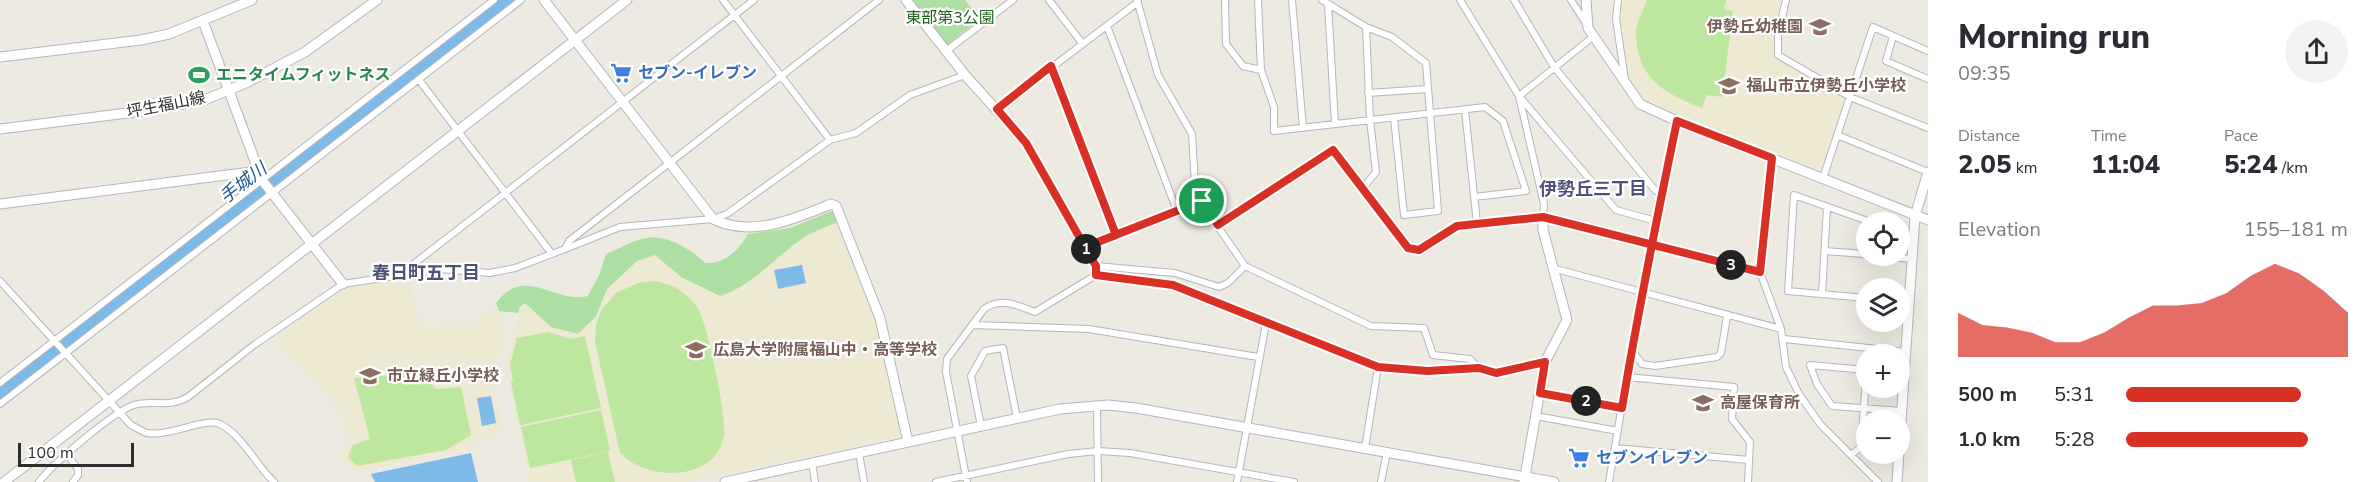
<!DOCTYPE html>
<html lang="en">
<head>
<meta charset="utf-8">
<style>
	body { margin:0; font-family:"Nunito Sans","Noto Sans JP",sans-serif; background:#f2f2f3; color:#2b2b33; height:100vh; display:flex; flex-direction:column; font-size:22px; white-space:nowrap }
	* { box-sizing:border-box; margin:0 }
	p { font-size:20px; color:#7c7c81 }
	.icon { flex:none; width:33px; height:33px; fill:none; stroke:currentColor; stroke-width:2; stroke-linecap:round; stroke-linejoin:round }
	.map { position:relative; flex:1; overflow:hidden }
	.sheet { display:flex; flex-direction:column; background:#fff; width:450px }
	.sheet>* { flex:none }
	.controls { position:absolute; left:1856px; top:212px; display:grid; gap:12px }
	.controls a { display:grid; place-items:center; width:54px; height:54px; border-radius:50%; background:#fff; box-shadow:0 6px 24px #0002; font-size:30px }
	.scale { position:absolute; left:18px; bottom:15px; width:116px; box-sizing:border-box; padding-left:6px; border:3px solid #2d2d2d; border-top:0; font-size:16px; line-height:21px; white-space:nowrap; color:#2d2d2d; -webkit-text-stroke:4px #fff; paint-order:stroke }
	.pin { position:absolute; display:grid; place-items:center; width:51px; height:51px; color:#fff; margin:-26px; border:3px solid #fff; border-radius:50%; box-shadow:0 2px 6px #0007 }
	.km { position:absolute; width:30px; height:30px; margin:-15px; border-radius:50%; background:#222; color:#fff; font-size:16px; line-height:30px; text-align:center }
	.round { display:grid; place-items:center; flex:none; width:63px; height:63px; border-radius:32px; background:#f2f2f3 }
	.headline { display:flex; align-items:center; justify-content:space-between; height:102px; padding:0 30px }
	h1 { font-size:33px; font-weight:800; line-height:45px }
	.metrics { display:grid; grid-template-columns:repeat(3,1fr); gap:9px; height:102px; padding:6px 30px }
	.metrics div { display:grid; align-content:center }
	.metrics b { font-size:26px; font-weight:800 }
	.metrics small { font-size:16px; font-weight:400 }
	.metrics p { font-size:16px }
	.chart { height:168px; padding:12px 30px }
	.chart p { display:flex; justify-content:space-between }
	.chart svg { width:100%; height:108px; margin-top:6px; fill:#d93025; opacity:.7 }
	ul { padding:0 30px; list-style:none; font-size:20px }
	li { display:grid; grid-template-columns:96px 72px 1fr; align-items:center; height:45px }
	li i { height:15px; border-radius:8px; background:#d93025 }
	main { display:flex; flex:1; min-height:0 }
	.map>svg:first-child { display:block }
</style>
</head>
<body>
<main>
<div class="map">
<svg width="1928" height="482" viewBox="0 0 1928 482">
	<rect width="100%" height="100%" fill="#edeae1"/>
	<!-- education -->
	<path fill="#ede9d2" d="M 1622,0 L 1782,0 L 1773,33 L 1774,54 L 1842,97 L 1843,103 L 1823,167 L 1817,168 L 1646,101 L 1628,79 L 1624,68 L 1619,20 Z
		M 838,222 L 875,322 L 902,436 L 687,482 L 530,482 L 506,366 L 520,307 L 525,302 L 551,327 L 595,316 L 607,289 L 636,261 L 655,255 L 681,277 L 720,296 L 763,272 L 809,235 Z
		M 382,281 L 408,281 L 422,327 L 470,324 L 493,308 L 502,319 L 503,334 L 491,373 L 503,433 L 481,438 L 469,448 L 357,472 L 341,457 L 351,435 L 327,395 L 305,375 L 275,337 L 341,290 Z"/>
	<!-- green -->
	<path fill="#addfa2" d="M 912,0 L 965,0 L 980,19 L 947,45 Z
		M 834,210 L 838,222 C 828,226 817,230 808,235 C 777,254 755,285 720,296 L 681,277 L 655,255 L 637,261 L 607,289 L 596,316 L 578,334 L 551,327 L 525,303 L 520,307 L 518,313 L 499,311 L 496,303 C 525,264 556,305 588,296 L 600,273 L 606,254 C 618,249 632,241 646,238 C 665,234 693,250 705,263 C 726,264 738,250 748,234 L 790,228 Z"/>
	<!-- pitch -->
	<path fill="#bde69f" d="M 1647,0 L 1726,0 L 1724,9 L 1733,11 L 1722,97 L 1707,95 L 1702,108 C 1663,93 1636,78 1636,31 C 1637,21 1644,9 1647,0 Z
		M 654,281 C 674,284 688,293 699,310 C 708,329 727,416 724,436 C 715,482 648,482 620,453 L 595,342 L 596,326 L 601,311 L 616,293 L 638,283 Z
		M 548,332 L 571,339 L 585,336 L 601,408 L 520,425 L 511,382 L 513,381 L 510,365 L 517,338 Z
		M 427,373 L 427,381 L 437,389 L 461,387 L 471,435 L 446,450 L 357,466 L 348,457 L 353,445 L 370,439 L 354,378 Z
		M 601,410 L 610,451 L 530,468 L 521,427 Z
		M 608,452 L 615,482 L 576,482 L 571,460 Z"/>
	<!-- water -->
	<path fill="#7dbae7" d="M 802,265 L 806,283 L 778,289 L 774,270 Z
		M 491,396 L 496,423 L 482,426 L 477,398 Z
		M 471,453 L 478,482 L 375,482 L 371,474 Z"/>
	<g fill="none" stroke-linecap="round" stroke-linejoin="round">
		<!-- river -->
		<path stroke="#7dbae7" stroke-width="14" d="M 0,394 L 508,0"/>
		<defs>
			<path id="street" d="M 723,0 L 830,140
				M 1049,0 L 1082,43
				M 1137,0 L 1158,75 L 1192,134 L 1195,185 L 1205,208 L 1245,266 L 1371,326 L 1424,328 L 1433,355 L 1470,359 L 1479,368
				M 1225,0 L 1226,44 L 1243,66 L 1261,70
				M 1258,0 L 1261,70 L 1274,107 L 1274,131 L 1485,107 L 1503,121 L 1526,191 L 1474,197
				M 1292,0 L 1303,128
				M 1322,0 L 1366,27 L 1392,37 L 1426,63 L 1438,211 L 1404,215 L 1394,118
				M 1460,0 L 1519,96 L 1544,204 L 1543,217
				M 1514,0 L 1554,67 L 1655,190 L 1662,194
				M 1571,0 L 1587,25
				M 1618,0 L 1616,19 L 1625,80
				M 1786,0 L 1778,34 L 1778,55 L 1850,97 L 1928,128
				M 1328,4 L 1335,124
				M 1107,26 L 1177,211
				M 1594,36 L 1519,96 L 1616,210 L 1656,221
				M 1893,36 L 1886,61 L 1928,79
				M 946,51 L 1013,0
				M 1051,66 L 1116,235
				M 419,80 L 552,254
				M 1368,93 L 1428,89
				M 997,109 L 1138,2
				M 1465,110 L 1477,224
				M 1837,135 L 1928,172
				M 1772,158 L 1760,272 L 1781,329 L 1786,367 L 1799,394 L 1820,424 L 1878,482
				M 1823,178 L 1873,27 L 1928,51
				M 1363,188 L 1376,172 L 1370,120 L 1366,27
				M 1218,225 L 1333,150 L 1408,248 L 1419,250 L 1457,226 L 1543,217 L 1760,272
				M 1085,247 L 1202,201
				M 565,249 L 620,227 L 713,219 L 727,214 L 830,140 L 856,133 L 910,95 L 965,75
				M 1825,251 L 1864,254
				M 1866,255 L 1864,254 L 1865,220 L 1794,195 L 1788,291 L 1866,298
				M 1870,255 L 1912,259
				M 1096,266 L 1175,273 L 1219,287 L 1228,283 L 1245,266
				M 1552,268 L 1781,329
				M 411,274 L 411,266 L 754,0
				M 0,281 L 131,425 C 136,427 142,432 147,433 C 169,437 206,417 220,424 C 243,436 256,465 274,482
				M 1822,294 L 1827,207
				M 1899,302 L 1910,303
				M 972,325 L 1089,329 L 1258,357
				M 1784,339 L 1906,352
				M 1632,350 L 1642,364 L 1655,366 L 1717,357 L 1721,353 L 1727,316
				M 1866,370 L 1810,365 L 1817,384 L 1832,406 L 1902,411
				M 1627,377 L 1734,387 L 1732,419 L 1750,442 L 1748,482
				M 0,383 L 494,0
				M 1540,393 L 1622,408
				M 0,404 L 521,0
				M 1097,405 L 1098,482
				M 1536,416 L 1618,431
				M 981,426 L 971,376 L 985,351 L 1003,348 L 1017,418
				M 1365,448 L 1378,367
				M 1615,448 L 1749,460
				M 859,453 L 864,482
				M 67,455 L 78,469 L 78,475 L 73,482
				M 1851,455 L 1861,447 L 1866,378
				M 812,463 L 815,482
				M 39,482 C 52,464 113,412 134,405 C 153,399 167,409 188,397 L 254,345 L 343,284 L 439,269 L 490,273 L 515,268 L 565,249 L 569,241 L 879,0
				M 936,482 L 1068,454 L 1098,451 L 1130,453 L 1294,482
				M 967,482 L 946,372 L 947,359 L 984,309 C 1002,297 1016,305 1035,312 L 1096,275 L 1173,285 L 1378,367 L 1427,371 L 1479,368 L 1495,373 L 1545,362
				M 1237,482 L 1266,323
				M 1381,482 L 1387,452
				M 1609,482 L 1641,293 L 1677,121"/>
			<path id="secondary" d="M 544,0 L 713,219 C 752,238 794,219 831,204 L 836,206 L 880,318 L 908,442
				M 906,0 L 965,75 L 1026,143 L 1096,266 L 1096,275
				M 1586,0 L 1588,28 L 1640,104 L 1677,121 L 1928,220
				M 203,21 L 262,180 L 343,284
				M 0,57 L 141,40 L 169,34 L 252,0
				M 0,129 L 159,109 L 207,99 L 248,82 L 305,52 L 377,0
				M 0,204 L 258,171
				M 1899,451 L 1915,216 L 1928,172
				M 4,482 L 627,0
				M 725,482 L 1060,409 L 1108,405 L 1136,408 L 1554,482
				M 1524,482 L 1545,362 L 1567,320 L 1543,230 L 1543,217
				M 1897,482 L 1899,453"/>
		</defs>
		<!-- street casing -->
		<use href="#street" stroke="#b4b5bf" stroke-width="8"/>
		<!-- secondary casing -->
		<use href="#secondary" stroke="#b4b5bf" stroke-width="11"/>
		<!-- street -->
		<use href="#street" stroke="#fff" stroke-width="6"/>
		<!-- secondary -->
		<use href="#secondary" stroke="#fff" stroke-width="9"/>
	</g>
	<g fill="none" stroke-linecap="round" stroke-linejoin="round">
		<defs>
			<path id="route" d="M 1202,201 C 1163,216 1124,232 1085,247 L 1026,143 L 997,109 L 1051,66 L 1116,235 L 1085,247 L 1096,266 L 1096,275 L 1173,285 L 1378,367 L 1427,371 L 1479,368 L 1496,373 L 1545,362 L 1540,393 L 1622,408 C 1638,312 1657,217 1677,121 L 1772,158 L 1760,272 L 1543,217 L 1457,226 L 1419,250 L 1408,248 L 1333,150 L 1218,225 L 1202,201"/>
		</defs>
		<!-- route casing -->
		<use href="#route" stroke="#fff" stroke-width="12"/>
		<!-- route -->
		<use href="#route" stroke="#d93025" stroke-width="8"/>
	</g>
	<!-- icons -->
	<defs>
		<symbol id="school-bare" viewBox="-9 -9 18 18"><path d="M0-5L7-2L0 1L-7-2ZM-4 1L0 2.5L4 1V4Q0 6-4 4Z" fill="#8d6e63" stroke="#fff" stroke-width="2.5" paint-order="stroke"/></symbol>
		<symbol id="supermarket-bare" viewBox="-9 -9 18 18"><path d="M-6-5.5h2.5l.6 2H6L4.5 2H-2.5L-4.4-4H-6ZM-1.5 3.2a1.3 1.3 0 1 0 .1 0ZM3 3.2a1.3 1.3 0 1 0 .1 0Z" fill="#3f7fe0" stroke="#fff" stroke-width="2.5" paint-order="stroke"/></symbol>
		<symbol id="stadium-bare" viewBox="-9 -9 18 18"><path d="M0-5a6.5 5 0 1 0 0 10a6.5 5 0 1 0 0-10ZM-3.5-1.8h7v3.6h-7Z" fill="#2e9e5b" stroke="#fff" stroke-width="2.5" paint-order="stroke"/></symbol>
	</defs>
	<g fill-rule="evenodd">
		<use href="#school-bare" x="1805" y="12" width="30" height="30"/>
		<use href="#supermarket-bare" x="606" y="58" width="30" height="30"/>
		<use href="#stadium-bare" x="184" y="60" width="30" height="30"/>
		<use href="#school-bare" x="1714" y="71" width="30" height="30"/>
		<use href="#school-bare" x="681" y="335" width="30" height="30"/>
		<use href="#school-bare" x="355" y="361" width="30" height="30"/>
		<use href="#school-bare" x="1688" y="388" width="30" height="30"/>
		<use href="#supermarket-bare" x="1564" y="443" width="30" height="30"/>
	</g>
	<g text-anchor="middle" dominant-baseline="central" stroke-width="4.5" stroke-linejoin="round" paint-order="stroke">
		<!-- park labels -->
		<g font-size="16" fill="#246721" stroke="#fff">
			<text x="950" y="18">東部第3公園</text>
		</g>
		<!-- education labels -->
		<g font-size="16" font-weight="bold" fill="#785e54" stroke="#fff" text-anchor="start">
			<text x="1803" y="27" text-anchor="end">伊勢丘幼稚園</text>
			<text x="1746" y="86">福山市立伊勢丘小学校</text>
			<text x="713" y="350">広島大学附属福山中・高等学校</text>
			<text x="387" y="376">市立緑丘小学校</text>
			<text x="1720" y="403">高屋保育所</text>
		</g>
		<!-- shop labels -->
		<g font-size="16" font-weight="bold" fill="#366cbe" stroke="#fff" text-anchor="start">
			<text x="638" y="73">セブン-イレブン</text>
			<text x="1596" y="458">セブンイレブン</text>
		</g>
		<!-- leisure labels -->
		<g font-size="16" font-weight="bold" fill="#27864d" stroke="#fff" text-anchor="start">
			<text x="216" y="75">エニタイムフィットネス</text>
		</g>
		<!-- street labels -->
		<g font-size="16" fill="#2d2d2d" stroke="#fff">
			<text transform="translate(166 105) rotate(-11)">坪生福山線</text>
		</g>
		<!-- water labels -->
		<g font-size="18" font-style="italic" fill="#185797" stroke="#fff">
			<text transform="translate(243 183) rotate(-38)">手城川</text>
		</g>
		<!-- neighbourhood labels -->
		<g font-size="18" font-weight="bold" fill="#50517b" stroke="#fff">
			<text x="1593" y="189">伊勢丘三丁目</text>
			<text x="426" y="273">春日町五丁目</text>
		</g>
	</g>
</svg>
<div class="controls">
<a><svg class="icon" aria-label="locate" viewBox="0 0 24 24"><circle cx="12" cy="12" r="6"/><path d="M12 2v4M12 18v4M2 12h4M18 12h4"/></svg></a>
<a><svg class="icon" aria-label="layers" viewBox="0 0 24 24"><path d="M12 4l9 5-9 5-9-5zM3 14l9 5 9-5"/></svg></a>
<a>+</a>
<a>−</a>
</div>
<div class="scale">100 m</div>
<div class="pin" style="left:1202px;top:201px;background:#1e9e55"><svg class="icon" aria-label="arrive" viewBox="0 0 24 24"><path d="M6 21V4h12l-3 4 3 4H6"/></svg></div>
<b class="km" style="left:1086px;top:249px">1</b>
<b class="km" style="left:1586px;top:401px">2</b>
<b class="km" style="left:1731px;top:265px">3</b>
</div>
<section class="sheet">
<div class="headline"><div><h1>Morning run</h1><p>09:35</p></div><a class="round"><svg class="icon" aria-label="share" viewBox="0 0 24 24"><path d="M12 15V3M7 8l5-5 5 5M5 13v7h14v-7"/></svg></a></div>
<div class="metrics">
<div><p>Distance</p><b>2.05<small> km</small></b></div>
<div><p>Time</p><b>11:04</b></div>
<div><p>Pace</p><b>5:24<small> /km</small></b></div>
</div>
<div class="chart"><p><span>Elevation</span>155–181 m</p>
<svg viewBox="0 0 160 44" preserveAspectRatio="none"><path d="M0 44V26L10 31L20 32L30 34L40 38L50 38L60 34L70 28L80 23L90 23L100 22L110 18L120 11L130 6L140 10L150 17L160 26V44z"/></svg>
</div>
<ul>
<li><b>500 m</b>5:31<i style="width:79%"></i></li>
<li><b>1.0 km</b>5:28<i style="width:82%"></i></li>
</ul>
</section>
</main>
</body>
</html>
